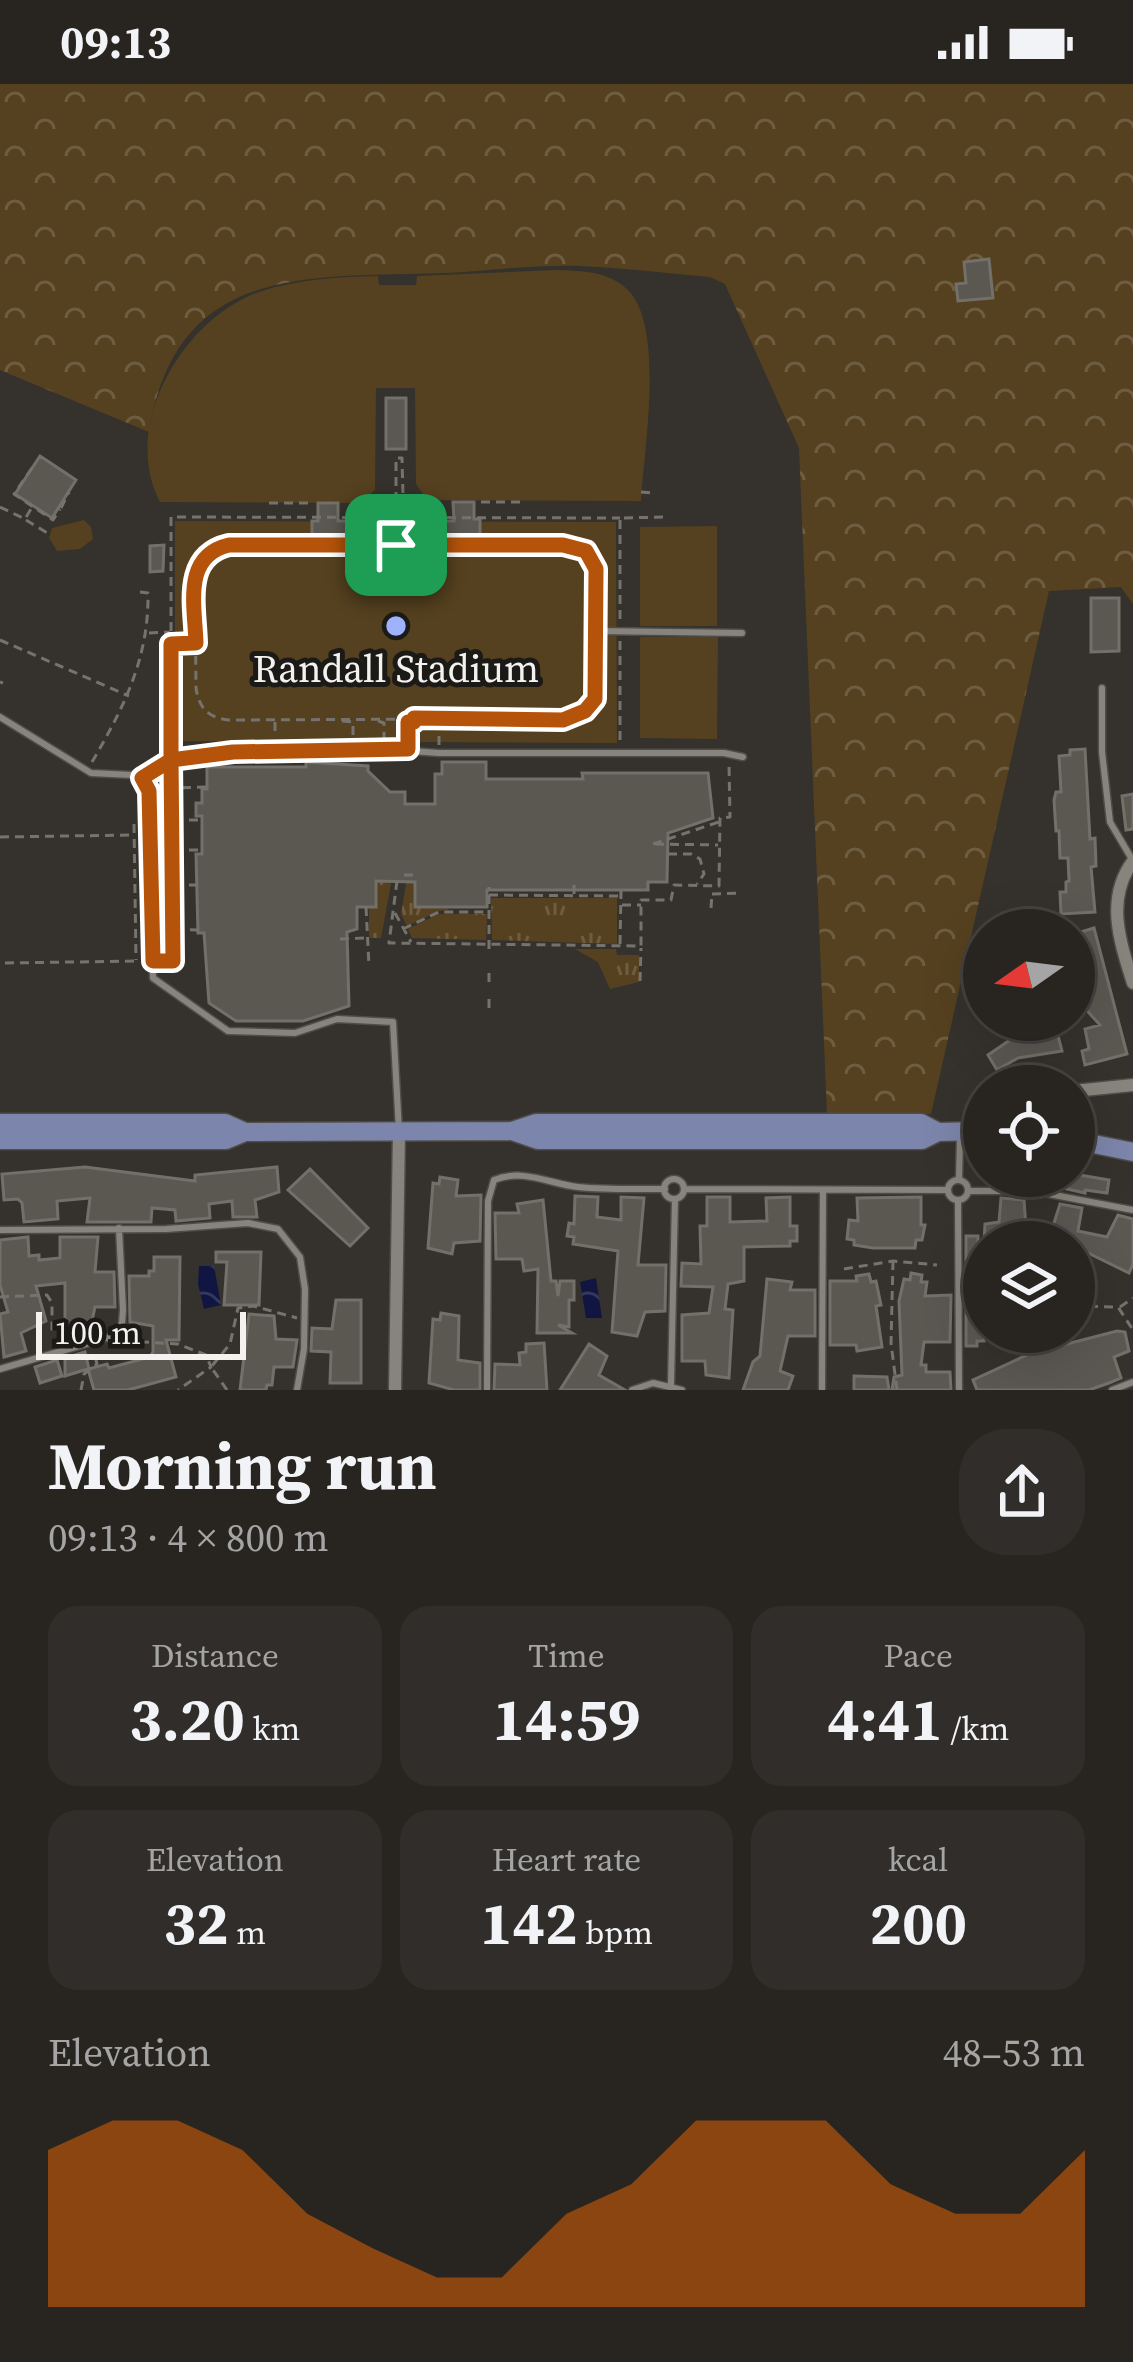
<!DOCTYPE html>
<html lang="en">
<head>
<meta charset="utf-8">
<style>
	body { margin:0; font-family:"Source Serif 4",serif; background:#302d2a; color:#f1f3f6; height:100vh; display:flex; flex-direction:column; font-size:45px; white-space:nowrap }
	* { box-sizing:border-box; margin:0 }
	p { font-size:39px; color:#a5a5a5 }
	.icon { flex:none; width:66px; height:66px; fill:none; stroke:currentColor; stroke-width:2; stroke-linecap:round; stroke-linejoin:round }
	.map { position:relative; height:1306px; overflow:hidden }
	.panel { display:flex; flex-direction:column; background:#282521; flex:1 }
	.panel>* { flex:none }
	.needle { width:78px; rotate:256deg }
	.buttons { position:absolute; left:963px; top:825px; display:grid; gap:24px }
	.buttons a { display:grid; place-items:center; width:132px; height:132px; border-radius:50%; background:#282521; box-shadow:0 12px 48px #0002,0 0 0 3px #44423f; font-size:60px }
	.scale { position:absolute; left:36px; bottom:30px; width:210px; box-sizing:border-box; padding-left:12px; border:6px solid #f4f2ee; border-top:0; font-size:33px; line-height:42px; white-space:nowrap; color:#f4f2ee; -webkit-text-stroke:9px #1b1a17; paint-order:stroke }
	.pin { position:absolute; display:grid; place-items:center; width:102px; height:102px; color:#fff; margin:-51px; border-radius:24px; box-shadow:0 6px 18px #0006 }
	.round { display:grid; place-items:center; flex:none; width:126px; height:126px; border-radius:48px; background:#302d2a }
	.overview { display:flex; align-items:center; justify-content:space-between; height:204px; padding:0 48px }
	h1 { font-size:66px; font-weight:700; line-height:90px }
	.metrics { display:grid; grid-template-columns:repeat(3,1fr); gap:18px; height:204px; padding:12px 48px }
	.metrics div { display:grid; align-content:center; border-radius:30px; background:#302d2a; text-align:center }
	.metrics b { font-size:60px; font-weight:700 }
	.metrics small { font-size:33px; font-weight:400 }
	.metrics p { font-size:33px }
	.chart { height:336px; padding:24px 48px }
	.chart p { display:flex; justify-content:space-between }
	.chart svg { width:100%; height:216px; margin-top:12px; fill:#b45309; opacity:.7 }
	.status { display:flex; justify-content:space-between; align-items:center; height:84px; padding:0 60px; background:#282521; direction:ltr }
	.status svg { height:33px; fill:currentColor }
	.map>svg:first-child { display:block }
</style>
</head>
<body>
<div class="status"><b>09:13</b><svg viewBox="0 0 49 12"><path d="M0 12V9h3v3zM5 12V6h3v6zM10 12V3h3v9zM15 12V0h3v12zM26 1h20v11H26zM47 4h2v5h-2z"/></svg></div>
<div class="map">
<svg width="1133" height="1306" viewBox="0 0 1133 1306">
	<defs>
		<pattern id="grass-tufts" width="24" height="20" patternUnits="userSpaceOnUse" patternTransform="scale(3)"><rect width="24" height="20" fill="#55411f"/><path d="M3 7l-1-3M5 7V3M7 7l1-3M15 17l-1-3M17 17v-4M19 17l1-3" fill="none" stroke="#6e5d40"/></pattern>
		<pattern id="forest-crowns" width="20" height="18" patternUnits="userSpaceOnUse" patternTransform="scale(3)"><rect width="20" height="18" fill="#55411f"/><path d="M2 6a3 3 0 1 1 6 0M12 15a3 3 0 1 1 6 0" fill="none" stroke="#6e5d40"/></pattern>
		<pattern id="water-waves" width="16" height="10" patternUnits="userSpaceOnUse" patternTransform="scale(3)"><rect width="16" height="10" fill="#101641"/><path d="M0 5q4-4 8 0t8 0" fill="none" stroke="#33385d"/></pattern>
	</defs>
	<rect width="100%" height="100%" fill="#35312c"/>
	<!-- grass -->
	<path fill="url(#grass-tufts)" d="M 376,785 L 391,800 L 381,854 L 369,854 L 369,823 L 376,822 Z
		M 415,793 L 449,826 L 439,827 L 407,842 L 401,830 L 407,794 Z
		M 491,814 L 617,814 L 617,860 L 492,856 Z
		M 439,830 L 487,830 L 486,856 L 412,854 L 408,845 Z
		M 575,865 L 616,865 L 617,871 L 639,871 L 639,898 L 610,905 L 598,878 Z"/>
	<!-- forest -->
	<path fill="url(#forest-crowns)" d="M 0,0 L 1133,0 L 1133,520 L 1121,503 L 1049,507 L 931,1030 L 827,1030 L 799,364 L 725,200 L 710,193 C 667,189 624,184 581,182 C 536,180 489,187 443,189 C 308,194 177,178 149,348 L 0,286 Z"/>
	<!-- park -->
	<path fill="#55411f" d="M 557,186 C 582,187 609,187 628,206 C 665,243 644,366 641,417 L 427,416 L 416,400 L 415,304 L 376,304 L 375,406 L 359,419 L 160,418 C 120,342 183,235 259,208 C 297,195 339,193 378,192 L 379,201 L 416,201 L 417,192 Z
		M 84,436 L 91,443 L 93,455 L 80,465 L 57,467 L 49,454 L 52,444 Z
		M 175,437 L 616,438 L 617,659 L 179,657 L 175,647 Z
		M 717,442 L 717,542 L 640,542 L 640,443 Z
		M 640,553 L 718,553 L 717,655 L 640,654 Z"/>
	<!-- water -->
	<path fill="url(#water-waves)" d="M 199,1182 L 214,1182 L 221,1221 L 204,1225 L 198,1200 Z
		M 596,1194 L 602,1234 L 586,1234 L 580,1198 Z"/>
	<!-- building -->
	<path fill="#5b5852" stroke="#736f69" stroke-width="3" d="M 989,175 L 993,214 L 958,217 L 956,200 L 966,199 L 964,178 Z
		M 386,314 L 406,314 L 406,365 L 386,365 Z
		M 40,372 L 76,396 L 52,434 L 15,410 Z
		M 453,418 L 474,418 L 474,435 L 480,435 L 480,460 L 312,460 L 312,437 L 318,437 L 318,419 L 338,419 L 338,437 L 454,437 Z
		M 164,461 L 163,487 L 150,488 L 150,462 Z
		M 1091,514 L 1119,514 L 1119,567 L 1091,568 Z
		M 1085,665 L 1090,755 L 1095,754 L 1096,782 L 1091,783 L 1095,828 L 1061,830 L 1060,808 L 1066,808 L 1066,798 L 1069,797 L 1068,774 L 1060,774 L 1059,747 L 1056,747 L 1054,716 L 1056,708 L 1061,708 L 1059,672 L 1070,671 L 1070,666 Z
		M 306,678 L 368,682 L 368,687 L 390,708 L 405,708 L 405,720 L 435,720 L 435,690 L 442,690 L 442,678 L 486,678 L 486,695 L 583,695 L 582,689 L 708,689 L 713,734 L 668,749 L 667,798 L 648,798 L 648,806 L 487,806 L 487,823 L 415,823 L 415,798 L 376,797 L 376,823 L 357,823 L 357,845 L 347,848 L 349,922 L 303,937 L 236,937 L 209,919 L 204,849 L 198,849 L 196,770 L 202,770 L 202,732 L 196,732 L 196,719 L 202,719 L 202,705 L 207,705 L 207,683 L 306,683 Z
		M 1133,710 L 1133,745 L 1126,746 L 1122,712 Z
		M 1094,844 L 1127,970 L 1085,981 L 1082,967 L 1089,965 L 1085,945 L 1100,941 L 1080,919 L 1077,911 L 1094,883 L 1074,886 L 1074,850 Z
		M 1047,936 L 1054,936 L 1062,967 L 1018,974 L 997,986 L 988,971 L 1013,954 L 1027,950 L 1024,942 Z
		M 85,1083 L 195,1097 L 195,1091 L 277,1083 L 279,1108 L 255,1116 L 257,1133 L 233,1133 L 232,1117 L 209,1120 L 210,1134 L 176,1137 L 175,1126 L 152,1124 L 151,1138 L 87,1138 L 90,1114 L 57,1117 L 58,1135 L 24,1138 L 22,1119 L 18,1115 L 4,1116 L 2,1090 Z
		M 310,1085 L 368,1144 L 350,1162 L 288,1106 Z
		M 1074,1090 L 1109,1096 L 1107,1109 L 1085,1106 L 1085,1109 L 1037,1098 L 1038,1092 Z
		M 440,1093 L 458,1096 L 456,1112 L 481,1111 L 480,1157 L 454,1159 L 452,1170 L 428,1164 L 433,1099 L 439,1100 Z
		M 575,1112 L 598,1113 L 597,1133 L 621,1136 L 621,1113 L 644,1114 L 638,1181 L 666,1181 L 665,1227 L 645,1228 L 637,1252 L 612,1248 L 618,1167 L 573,1160 L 574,1153 L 567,1152 L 569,1139 L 574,1140 Z
		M 707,1113 L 730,1113 L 730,1138 L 767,1137 L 766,1114 L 790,1113 L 790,1142 L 797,1142 L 797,1157 L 790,1157 L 790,1162 L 744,1163 L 744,1197 L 728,1200 L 725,1225 L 733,1226 L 729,1294 L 706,1291 L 705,1277 L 682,1277 L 682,1231 L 709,1229 L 713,1203 L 681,1202 L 682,1179 L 701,1180 L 700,1142 L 707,1142 Z
		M 921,1113 L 921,1141 L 925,1141 L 922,1156 L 916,1156 L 915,1164 L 873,1164 L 854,1161 L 854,1156 L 847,1155 L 849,1136 L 858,1137 L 857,1114 Z
		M 1001,1114 L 1024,1116 L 1027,1158 L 984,1158 L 985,1140 L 999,1138 Z
		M 543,1116 L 551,1197 L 556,1197 L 558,1212 L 560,1197 L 574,1197 L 574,1216 L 569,1216 L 569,1243 L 558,1241 L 572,1249 L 537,1249 L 538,1185 L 524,1187 L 522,1175 L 496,1175 L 495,1129 L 519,1129 L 517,1120 Z
		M 1060,1120 L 1082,1124 L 1078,1147 L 1107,1153 L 1118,1131 L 1133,1135 L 1133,1180 L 1129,1189 L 1074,1162 L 1074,1158 L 1048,1158 Z
		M 966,1152 L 978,1152 L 977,1236 L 984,1236 L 984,1257 L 977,1257 L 977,1262 L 966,1262 Z
		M 28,1153 L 29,1172 L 39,1171 L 39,1176 L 60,1174 L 60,1153 L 98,1153 L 95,1188 L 114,1188 L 115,1223 L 95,1223 L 90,1247 L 65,1247 L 65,1199 L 36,1202 L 46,1237 L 21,1249 L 26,1267 L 4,1273 L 0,1230 L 8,1228 L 0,1201 L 0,1156 Z
		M 216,1168 L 261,1168 L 259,1221 L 224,1221 L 227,1178 L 216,1178 Z
		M 154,1173 L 180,1173 L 179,1256 L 166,1256 L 176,1293 L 128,1306 L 94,1306 L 88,1285 L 65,1292 L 65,1274 L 85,1268 L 89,1285 L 107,1280 L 109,1284 L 150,1273 L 153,1268 L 153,1242 L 130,1238 L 129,1192 L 149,1192 L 149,1187 L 154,1187 Z
		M 911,1189 L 922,1191 L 921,1198 L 927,1198 L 925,1212 L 951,1211 L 950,1258 L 924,1258 L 921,1281 L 926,1281 L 926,1288 L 950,1288 L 951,1306 L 892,1306 L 894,1293 L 902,1291 L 899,1217 L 904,1195 L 910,1196 Z
		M 869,1190 L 871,1198 L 876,1197 L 881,1221 L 876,1222 L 882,1263 L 857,1267 L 856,1261 L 830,1261 L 830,1197 L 857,1197 L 856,1192 Z
		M 767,1195 L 792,1198 L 790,1206 L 815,1206 L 815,1252 L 788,1252 L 780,1287 L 793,1292 L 788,1306 L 743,1306 L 753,1278 L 760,1272 Z
		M 336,1216 L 361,1216 L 361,1299 L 330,1299 L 331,1268 L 311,1267 L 312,1244 L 332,1245 Z
		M 441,1229 L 459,1232 L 458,1276 L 480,1279 L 480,1306 L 454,1306 L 429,1299 L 433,1235 L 440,1236 Z
		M 249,1230 L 274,1232 L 276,1255 L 297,1256 L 293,1283 L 274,1283 L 272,1301 L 267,1301 L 266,1306 L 240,1306 Z
		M 1117,1247 L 1125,1248 L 1129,1267 L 1114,1273 L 1121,1294 L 1109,1299 L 1089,1306 L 977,1306 L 973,1296 L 1059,1256 L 1059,1262 Z
		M 544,1259 L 547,1306 L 494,1306 L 495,1280 L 520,1281 L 519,1269 L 526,1268 L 526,1260 Z
		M 589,1260 L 607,1272 L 599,1291 L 625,1306 L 560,1306 Z
		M 57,1276 L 62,1292 L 40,1299 L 35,1283 Z
		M 854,1292 L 887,1293 L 889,1306 L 854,1306 Z"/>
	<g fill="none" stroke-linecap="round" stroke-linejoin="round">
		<defs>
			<path id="service" d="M 596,547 L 742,549
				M 1102,604 L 1102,668 L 1110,738 L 1133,777
				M 0,633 L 91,689 L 132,691 L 147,700 L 153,894 L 228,947 L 295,949 L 337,935 L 393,938 L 399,1047
				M 142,694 L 166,677 L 233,668 L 384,665 L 439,669 L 724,669 L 743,673
				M664 1105a10 10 0 1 1 20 0a10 10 0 1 1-20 0Z
				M 959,1096 L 960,1052
				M948 1106a10 10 0 1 1 20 0a10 10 0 1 1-20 0Z
				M 684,1105 L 948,1106
				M 968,1107 L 1033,1107 L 1133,1126
				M 958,1116 L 959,1306
				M 0,1146 L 166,1145 L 248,1139 L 278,1145 L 300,1173 L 305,1205 L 304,1265 L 297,1306
				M 0,1285 L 113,1252 L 122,1239 L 123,1226 L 119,1144
				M 671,1301 L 675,1115
				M 487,1306 L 488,1117 L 494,1096 C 523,1084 550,1100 578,1103 C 607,1106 636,1105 665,1105
				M 632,1306 L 653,1299 L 682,1306
				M 822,1306 L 823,1106
				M 1112,1306 L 1133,1298"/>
			<path id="minor" d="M 1133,777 C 1105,815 1120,858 1133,899
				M 1074,1007 L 1133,1001
				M 395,1306 L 399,1047"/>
			<path id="primary" d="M 0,1039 L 225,1039 L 245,1048
				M 512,1047 L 538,1056 L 922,1056 L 938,1048 L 984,1047
				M 0,1056 L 226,1056 L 245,1048 L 512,1047 L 536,1039 L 921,1039 L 938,1048
				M 1074,1056 L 1133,1068"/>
		</defs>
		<!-- service casing -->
		<use href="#service" stroke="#504d49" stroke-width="9"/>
		<!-- minor casing -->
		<use href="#minor" stroke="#504d49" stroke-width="15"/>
		<!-- primary casing -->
		<use href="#primary" stroke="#504d49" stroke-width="21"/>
		<!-- path -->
		<path stroke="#76736e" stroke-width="3" stroke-dasharray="9 6" stroke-linecap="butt" d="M 32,384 L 14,410 L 53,436 L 60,425
			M 641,408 L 655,409
			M 481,418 L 524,418
			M 269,419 L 311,419
			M 0,423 L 25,435 L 31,425
			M 61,424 L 69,408
			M 396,432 L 396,374 L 402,374 L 403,411 L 421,432
			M 26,436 L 49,450
			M 620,535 L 620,434 L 666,433
			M 149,549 L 170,548
			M 0,556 L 129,612
			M 620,557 L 620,661
			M 173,559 L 202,559
			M 0,598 L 3,599
			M 455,635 L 229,636 C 208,634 199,624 196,604 L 195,487 C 200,472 213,464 229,461 L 571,461 C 605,470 596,510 596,538
			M 342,637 L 353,638 L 353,654
			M 378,637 L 384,639 L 384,657
			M 275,638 L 275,652
			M 408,657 L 408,638 L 414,637
			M 439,661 L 439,638 C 473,636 577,648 594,616 C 602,602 597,576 596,560
			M 171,667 L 171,433 L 620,434
			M 92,678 C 124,623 149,574 148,509 L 140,508
			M 171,688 L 172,704
			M 174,736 L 202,736
			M 134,740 L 136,876
			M 0,753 L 132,751
			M 653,760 L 719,738
			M 655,760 L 718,761
			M 174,766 L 202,766
			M 668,770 L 691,770 L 700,775 L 704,790 L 697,800
			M 404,791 L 415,791
			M 397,797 L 389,859 L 641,862 L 641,816 L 671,816 L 674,801 L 719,802 L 720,734 L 730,733 L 729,681
			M 174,801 L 198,801
			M 574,810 L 574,796
			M 712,810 L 742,809
			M 489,811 L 621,812
			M 622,821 L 641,821
			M 366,823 L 369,882
			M 711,824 L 712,810
			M 395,829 L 411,858
			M 175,845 L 198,846
			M 403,845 L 439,828 L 489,828
			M 340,855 L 364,854
			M 620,860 L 621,807
			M 489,865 L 489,803
			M 161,877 L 173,877 L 172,704 L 207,703
			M 5,879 L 140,877
			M 640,897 L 641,864
			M 489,898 L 489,884
			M 489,915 L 489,930
			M 893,1177 L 891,1259 L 897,1306
			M 844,1185 L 893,1177 L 937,1181
			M 0,1213 L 47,1211 L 52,1219 L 52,1252
			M 980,1221 L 984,1221
			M 1074,1222 L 1118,1223 L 1133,1246
			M 1120,1223 L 1133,1214
			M 125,1257 L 178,1260 L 206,1271 L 211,1283 L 178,1306
			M 81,1306 L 84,1290 L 97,1280 L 94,1268
			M 227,1306 L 211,1283 L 230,1260 L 238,1224 L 253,1222 L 297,1234"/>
		<!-- service -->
		<use href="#service" stroke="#87847d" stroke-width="6"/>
		<!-- minor -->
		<use href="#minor" stroke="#87847d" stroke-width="12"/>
		<!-- primary -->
		<use href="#primary" stroke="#7c85ab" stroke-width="18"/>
	</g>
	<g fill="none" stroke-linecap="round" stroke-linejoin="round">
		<defs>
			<path id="route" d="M 396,461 L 229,461 C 182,472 195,522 196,559 L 171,560 L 171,676 L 142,694 L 149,707 L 153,877 L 173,877 L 171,676 L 233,668 L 408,665 L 408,638 L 414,638 L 414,634 L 563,636 L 585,627 L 595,615 L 596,485 L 586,467 L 563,461 L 396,461"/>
		</defs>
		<!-- route casing -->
		<use href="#route" stroke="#fff" stroke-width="24"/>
		<!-- route -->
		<use href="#route" stroke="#b45309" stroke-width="15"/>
	</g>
	<!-- markers -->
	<circle fill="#9fb3fd" stroke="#1b1a17" stroke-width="4.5" cx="396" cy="542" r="12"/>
	<g text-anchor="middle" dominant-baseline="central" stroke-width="10" stroke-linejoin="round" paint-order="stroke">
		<!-- poi labels -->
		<g font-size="39" fill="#f4f2ee" stroke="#1b1a17">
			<text x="396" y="584">Randall Stadium</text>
		</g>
	</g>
</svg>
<div class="buttons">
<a><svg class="needle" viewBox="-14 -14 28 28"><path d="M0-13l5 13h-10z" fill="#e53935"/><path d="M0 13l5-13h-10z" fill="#a5a5a5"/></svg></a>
<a><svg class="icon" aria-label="locate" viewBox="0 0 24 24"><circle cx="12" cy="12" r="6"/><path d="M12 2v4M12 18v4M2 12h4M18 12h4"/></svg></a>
<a><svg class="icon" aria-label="layers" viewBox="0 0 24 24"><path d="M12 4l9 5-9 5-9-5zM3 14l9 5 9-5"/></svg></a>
</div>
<div class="scale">100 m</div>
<div class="pin" style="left:396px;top:461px;background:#1e9e55"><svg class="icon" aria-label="arrive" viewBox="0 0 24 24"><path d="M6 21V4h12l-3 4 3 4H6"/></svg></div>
</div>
<section class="panel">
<div class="overview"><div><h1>Morning run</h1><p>09:13 · 4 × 800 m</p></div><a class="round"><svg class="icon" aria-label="share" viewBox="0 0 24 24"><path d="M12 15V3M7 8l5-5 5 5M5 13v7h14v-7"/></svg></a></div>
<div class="metrics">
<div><p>Distance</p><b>3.20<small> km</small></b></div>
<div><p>Time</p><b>14:59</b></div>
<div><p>Pace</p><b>4:41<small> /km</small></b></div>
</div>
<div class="metrics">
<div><p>Elevation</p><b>32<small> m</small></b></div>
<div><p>Heart rate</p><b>142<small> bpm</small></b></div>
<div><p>kcal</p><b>200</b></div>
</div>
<div class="chart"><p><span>Elevation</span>48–53 m</p>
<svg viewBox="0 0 160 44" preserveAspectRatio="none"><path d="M0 44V12L10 6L20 6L30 12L40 25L50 32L60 38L70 38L80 25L90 19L100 6L110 6L120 6L130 19L140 25L150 25L160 12V44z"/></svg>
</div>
</section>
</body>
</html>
